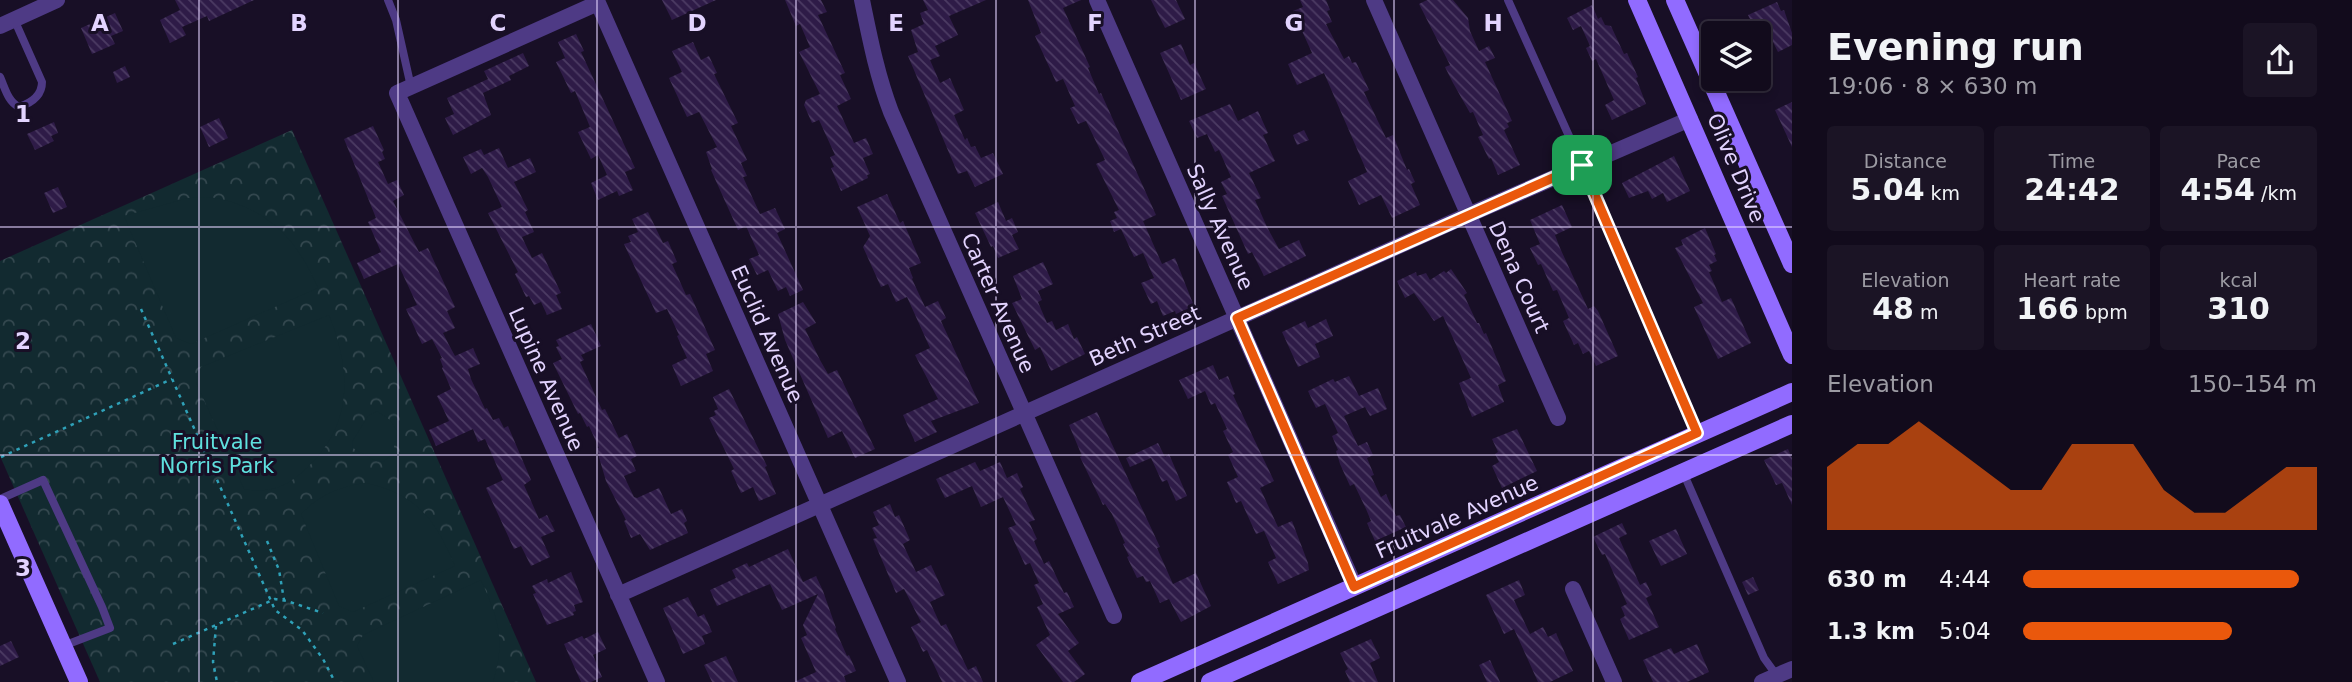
<!DOCTYPE html>
<html lang="en">
<head>
<meta charset="utf-8">
<style>
	body { margin:0; font-family:"DejaVu Sans",sans-serif; background:#1b1425; color:#f1f3f6; height:100vh; display:flex; flex-direction:column; font-size:26px; white-space:nowrap }
	* { box-sizing:border-box; margin:0 }
	p { font-size:23px; color:#9c9ba3 }
	.icon { flex:none; width:38px; height:38px; fill:none; stroke:currentColor; stroke-width:2; stroke-linecap:round; stroke-linejoin:round }
	.map { position:relative; flex:1; overflow:hidden }
	.panel { display:flex; flex-direction:column; background:#120b1c; width:560px }
	.panel>* { flex:none }
	.controls { position:absolute; left:1701px; top:21px; display:grid; gap:14px }
	.controls a { display:grid; place-items:center; width:70px; height:70px; border-radius:7px; background:#120b1c; box-shadow:0 4px 10px #0003,0 0 0 2px #312b3b; font-size:35px }
	.pin { position:absolute; display:grid; place-items:center; width:60px; height:60px; color:#fff; margin:-30px; border-radius:14px; box-shadow:0 4px 10px #0006 }
	.round { display:grid; place-items:center; flex:none; width:74px; height:74px; border-radius:7px; background:#1b1425 }
	.headline { display:flex; align-items:center; justify-content:space-between; height:119px; padding:0 35px }
	h1 { font-size:38px; font-weight:700; line-height:52px }
	.stats { display:grid; grid-template-columns:repeat(3,1fr); gap:10px; height:119px; padding:7px 35px }
	.stats div { display:grid; align-content:center; border-radius:7px; background:#1b1425; text-align:center }
	.stats b { font-size:30px; font-weight:700 }
	.stats small { font-size:19px; font-weight:400 }
	.stats p { font-size:19px }
	.chart { height:196px; padding:14px 35px }
	.chart p { display:flex; justify-content:space-between }
	.chart svg { width:100%; height:126px; margin-top:7px; fill:#ea580c; opacity:.7 }
	ul { padding:0 35px; list-style:none; font-size:23px }
	li { display:grid; grid-template-columns:112px 84px 1fr; align-items:center; height:52px }
	li i { height:18px; border-radius:9px; background:#ea580c }
	main { display:flex; flex:1; min-height:0 }
	.map>svg:first-child { display:block }
</style>
</head>
<body>
<main>
<div class="map">
<svg width="1792" height="682" viewBox="0 0 1792 682">
	<defs>
		<pattern id="forest-crowns" width="20" height="18" patternUnits="userSpaceOnUse" patternTransform="scale(1.75)"><rect width="20" height="18" fill="#122a30"/><path d="M2 6a3 3 0 1 1 6 0M12 15a3 3 0 1 1 6 0" fill="none" stroke="#34484f"/></pattern>
		<pattern id="building-back-hatch" width="6" height="6" patternUnits="userSpaceOnUse" patternTransform="scale(1.75)"><rect width="6" height="6" fill="#2e1b47"/><path d="M-1 5l2 2M0 0l6 6M5-1l2 2" fill="none" stroke="#4c3b63"/></pattern>
	</defs>
	<rect width="100%" height="100%" fill="#180f26"/>
	<!-- forest -->
	<path fill="url(#forest-crowns)" d="M 292,130 L 536,682 L 100,682 L 0,456 L 0,261 Z"/>
	<!-- pitch -->
	<path fill="#122a30" d="M 209,197 C 264,205 297,238 318,288 L 191,344 L 176,338 L 124,216 L 188,198 Z
		M 329,315 C 351,371 354,423 307,468 C 288,486 270,494 244,489 L 196,382 L 201,367 Z
		M 377,411 L 390,420 L 397,431 L 393,452 L 384,462 L 376,461 L 353,448 L 352,442 L 368,416 Z
		M 365,483 C 416,493 436,520 455,566 L 353,612 L 339,606 L 301,514 C 319,495 339,487 365,483 Z
		M 481,580 C 498,618 506,640 493,682 L 374,682 L 357,646 L 363,635 Z"/>
	<!-- building -->
	<path fill="url(#building-back-hatch)" d="M 175,0 L 254,0 L 209,21 L 207,16 L 182,27 L 186,35 L 170,43 L 160,20 L 180,10 Z
		M 662,0 L 716,0 L 672,20 Z
		M 785,0 L 821,0 L 827,12 L 818,15 L 845,73 L 840,75 L 851,99 L 837,106 L 854,143 L 866,138 L 873,154 L 863,158 L 870,174 L 867,175 L 868,178 L 841,191 L 831,168 L 834,167 L 830,157 L 835,155 L 819,120 L 812,123 L 804,105 L 806,100 L 820,94 L 799,52 L 810,47 L 800,24 L 796,26 Z
		M 923,0 L 986,0 L 949,16 L 958,35 L 935,46 L 940,56 L 930,60 L 940,83 L 950,78 L 964,110 L 954,115 L 965,140 L 967,138 L 971,147 L 975,146 L 981,158 L 993,153 L 1003,174 L 975,187 L 967,171 L 958,174 L 908,56 L 918,52 L 911,30 L 924,24 L 920,13 L 928,10 Z
		M 1028,0 L 1081,0 L 1063,8 L 1090,67 L 1088,68 L 1099,94 L 1101,93 L 1156,215 L 1143,221 L 1162,264 L 1175,258 L 1194,306 L 1176,314 L 1175,311 L 1163,316 L 1157,301 L 1151,304 L 1141,283 L 1154,278 L 1143,253 L 1134,257 L 1121,229 L 1114,232 L 1110,221 L 1117,218 L 1114,212 L 1119,210 L 1096,164 L 1105,160 L 1086,121 L 1078,124 L 1070,108 L 1075,106 L 1063,79 L 1056,82 L 1035,36 L 1041,33 Z
		M 1151,0 L 1176,0 L 1185,19 L 1165,28 Z
		M 1300,0 L 1326,0 L 1330,10 L 1327,11 L 1332,22 L 1326,24 L 1344,59 L 1349,56 L 1352,63 L 1356,62 L 1369,90 L 1364,92 L 1386,138 L 1393,135 L 1407,170 L 1409,169 L 1415,182 L 1411,184 L 1420,205 L 1392,218 L 1381,195 L 1359,205 L 1348,181 L 1367,172 L 1324,73 L 1297,85 L 1288,64 L 1312,53 L 1293,11 L 1303,7 Z
		M 1427,0 L 1453,0 L 1468,18 L 1470,31 L 1479,51 L 1489,46 L 1495,58 L 1485,62 L 1512,121 L 1507,123 L 1509,127 L 1504,130 L 1520,165 L 1498,175 L 1491,158 L 1489,159 L 1478,137 L 1483,135 L 1473,112 L 1470,113 L 1453,83 L 1445,67 L 1450,65 L 1419,4 Z
		M 1777,2 L 1781,11 L 1784,10 L 1792,33 L 1792,45 L 1778,52 L 1773,42 L 1766,46 L 1764,41 L 1762,42 L 1759,33 L 1741,28 L 1752,23 L 1748,15 Z
		M 1592,5 L 1598,19 L 1601,17 L 1605,25 L 1611,26 L 1624,54 L 1627,53 L 1638,77 L 1636,78 L 1646,104 L 1612,120 L 1605,105 L 1614,100 L 1596,59 L 1592,61 L 1586,48 L 1590,46 L 1581,26 L 1573,30 L 1567,18 Z
		M 115,13 L 123,31 L 111,36 L 115,44 L 92,54 L 81,28 Z
		M 576,34 L 584,51 L 581,52 L 635,168 L 625,172 L 633,190 L 619,196 L 617,191 L 598,200 L 591,183 L 607,175 L 598,155 L 591,159 L 578,132 L 590,127 L 575,91 L 571,93 L 556,62 L 565,58 L 558,42 Z
		M 693,42 L 701,60 L 709,56 L 717,73 L 714,74 L 738,123 L 731,126 L 747,160 L 741,163 L 747,176 L 743,177 L 760,214 L 775,208 L 785,229 L 777,233 L 803,290 L 790,296 L 786,287 L 778,291 L 768,270 L 757,275 L 749,259 L 759,255 L 746,226 L 738,230 L 711,170 L 712,169 L 706,152 L 717,147 L 699,112 L 687,117 L 669,78 L 682,72 L 672,51 Z
		M 1181,44 L 1190,65 L 1194,63 L 1206,89 L 1181,100 L 1160,53 Z
		M 523,53 L 529,66 L 509,76 L 511,80 L 483,93 L 491,115 L 453,135 L 445,118 L 454,114 L 447,98 L 488,79 L 484,71 Z
		M 125,66 L 130,77 L 117,83 L 113,72 Z
		M 1792,102 L 1792,147 L 1775,110 Z
		M 1230,104 L 1238,121 L 1258,111 L 1268,133 L 1263,135 L 1275,161 L 1249,173 L 1261,198 L 1255,200 L 1267,227 L 1279,249 L 1299,240 L 1306,256 L 1264,276 L 1252,252 L 1248,254 L 1222,196 L 1227,194 L 1221,182 L 1231,177 L 1219,150 L 1215,152 L 1207,134 L 1197,138 L 1189,121 Z
		M 219,118 L 228,138 L 209,147 L 200,127 Z
		M 54,122 L 58,133 L 51,136 L 54,141 L 35,150 L 27,134 Z
		M 373,126 L 384,150 L 382,152 L 385,159 L 378,162 L 388,184 L 397,180 L 404,195 L 393,201 L 419,252 L 428,248 L 455,307 L 447,311 L 455,328 L 443,333 L 449,345 L 455,356 L 473,348 L 480,364 L 468,369 L 471,379 L 485,409 L 487,408 L 493,420 L 499,418 L 504,428 L 508,426 L 531,480 L 524,485 L 539,519 L 547,515 L 555,531 L 541,537 L 550,557 L 531,566 L 521,546 L 514,549 L 486,488 L 503,480 L 485,439 L 478,442 L 473,429 L 436,446 L 429,430 L 449,421 L 437,396 L 451,389 L 442,368 L 443,367 L 440,359 L 442,358 L 432,339 L 422,344 L 406,309 L 417,305 L 398,264 L 364,279 L 357,263 L 381,252 L 368,222 L 376,218 L 344,139 Z
		M 1304,130 L 1309,140 L 1297,145 L 1293,135 Z
		M 499,148 L 508,168 L 530,158 L 536,172 L 514,182 L 528,210 L 525,212 L 534,232 L 522,237 L 532,258 L 542,253 L 561,293 L 556,295 L 562,309 L 547,315 L 541,302 L 534,305 L 529,296 L 526,297 L 515,274 L 518,272 L 488,213 L 502,207 L 488,177 L 482,168 L 471,174 L 463,157 L 481,149 L 484,155 Z
		M 1674,156 L 1690,191 L 1667,202 L 1663,193 L 1652,199 L 1648,191 L 1629,198 L 1622,183 Z
		M 58,187 L 67,207 L 53,213 L 44,193 Z
		M 887,194 L 900,223 L 903,221 L 921,263 L 909,268 L 913,278 L 912,279 L 925,307 L 938,301 L 946,318 L 941,321 L 979,403 L 931,421 L 937,432 L 915,442 L 903,415 L 938,399 L 915,355 L 930,348 L 907,297 L 896,302 L 888,284 L 881,287 L 863,247 L 870,236 L 857,207 Z
		M 998,202 L 1006,221 L 1012,218 L 1018,232 L 1012,235 L 1019,249 L 998,258 L 993,246 L 991,247 L 975,213 Z
		M 1562,205 L 1572,227 L 1555,235 L 1560,248 L 1588,309 L 1594,306 L 1598,311 L 1618,356 L 1596,366 L 1589,351 L 1583,354 L 1578,343 L 1574,345 L 1563,321 L 1569,318 L 1557,290 L 1553,291 L 1541,264 L 1538,265 L 1530,248 L 1540,244 L 1530,220 Z
		M 648,212 L 663,243 L 668,241 L 677,262 L 672,264 L 686,295 L 690,294 L 715,350 L 706,354 L 713,371 L 681,386 L 672,365 L 687,358 L 677,336 L 679,335 L 667,309 L 656,313 L 624,244 L 631,242 L 628,236 L 638,232 L 632,219 Z
		M 1705,228 L 1716,254 L 1714,255 L 1717,261 L 1709,265 L 1712,271 L 1709,272 L 1722,302 L 1731,298 L 1751,343 L 1718,359 L 1694,307 L 1703,303 L 1675,248 L 1683,245 L 1681,240 Z
		M 1043,262 L 1053,284 L 1038,291 L 1042,300 L 1038,302 L 1047,323 L 1052,321 L 1056,330 L 1068,324 L 1074,339 L 1077,337 L 1085,354 L 1051,371 L 1040,347 L 1035,350 L 1012,303 L 1022,299 L 1013,276 Z
		M 1451,269 L 1467,293 L 1464,295 L 1477,323 L 1479,323 L 1484,334 L 1486,333 L 1506,381 L 1498,385 L 1504,402 L 1472,417 L 1459,383 L 1471,378 L 1443,316 L 1434,321 L 1414,293 L 1405,298 L 1397,281 L 1416,272 L 1417,276 L 1426,273 L 1430,280 L 1444,271 L 1446,273 Z
		M 803,302 L 816,323 L 805,329 L 820,360 L 828,374 L 837,370 L 875,449 L 855,458 L 842,431 L 828,438 L 785,340 L 778,314 Z
		M 1326,319 L 1333,336 L 1315,344 L 1320,357 L 1298,367 L 1282,332 L 1305,321 L 1308,328 Z
		M 591,324 L 601,346 L 581,355 L 584,360 L 580,362 L 602,410 L 605,409 L 619,438 L 627,434 L 637,456 L 631,459 L 636,471 L 624,476 L 634,497 L 637,498 L 659,488 L 671,514 L 682,509 L 687,521 L 684,523 L 688,533 L 650,550 L 640,534 L 631,538 L 624,521 L 626,520 L 606,481 L 598,454 L 597,448 L 599,448 L 589,426 L 587,427 L 580,413 L 578,414 L 553,363 L 562,359 L 556,347 L 559,346 L 556,340 Z
		M 1213,365 L 1219,380 L 1228,376 L 1235,394 L 1233,395 L 1274,481 L 1260,488 L 1278,527 L 1292,521 L 1308,563 L 1309,570 L 1278,584 L 1268,562 L 1276,558 L 1264,531 L 1256,534 L 1241,501 L 1236,503 L 1227,482 L 1238,477 L 1228,455 L 1233,452 L 1223,431 L 1227,429 L 1215,403 L 1211,405 L 1205,391 L 1188,399 L 1179,380 Z
		M 1349,376 L 1359,396 L 1378,388 L 1387,409 L 1370,416 L 1365,407 L 1344,416 L 1358,446 L 1367,442 L 1373,455 L 1367,458 L 1374,475 L 1371,476 L 1381,497 L 1386,494 L 1396,516 L 1400,515 L 1406,527 L 1375,541 L 1367,523 L 1371,521 L 1366,509 L 1354,484 L 1350,486 L 1340,464 L 1336,451 L 1338,450 L 1332,436 L 1338,433 L 1325,404 L 1316,408 L 1308,391 L 1333,379 L 1335,382 Z
		M 729,389 L 767,466 L 765,467 L 776,494 L 759,501 L 753,487 L 741,493 L 731,471 L 734,469 L 709,418 L 716,415 L 714,411 L 718,409 L 713,397 Z
		M 1097,412 L 1160,547 L 1157,548 L 1173,584 L 1196,573 L 1211,606 L 1181,622 L 1169,599 L 1160,603 L 1150,581 L 1146,582 L 1143,576 L 1137,578 L 1127,557 L 1129,556 L 1123,544 L 1125,543 L 1112,514 L 1105,504 L 1103,505 L 1080,457 L 1082,456 L 1069,425 Z
		M 1517,429 L 1537,471 L 1502,488 L 1492,466 L 1499,462 L 1495,454 L 1498,452 L 1492,439 Z
		M 1158,443 L 1165,457 L 1169,454 L 1187,496 L 1176,501 L 1167,480 L 1162,482 L 1151,458 L 1130,467 L 1126,458 Z
		M 1788,449 L 1792,458 L 1792,505 L 1782,483 L 1776,485 L 1764,460 Z
		M 975,462 L 980,471 L 1000,462 L 1007,478 L 1017,473 L 1023,487 L 1020,489 L 1035,520 L 1029,522 L 1037,539 L 1034,541 L 1044,564 L 1049,561 L 1064,593 L 1067,592 L 1074,607 L 1058,614 L 1079,643 L 1068,651 L 1085,674 L 1074,682 L 1063,682 L 1036,645 L 1050,635 L 1037,607 L 1043,604 L 1034,585 L 1039,583 L 1030,563 L 1025,565 L 1008,528 L 1016,525 L 1003,497 L 981,507 L 972,486 L 945,498 L 936,479 Z
		M 890,504 L 895,517 L 899,515 L 910,540 L 903,544 L 916,572 L 931,565 L 945,595 L 930,602 L 941,626 L 946,624 L 968,670 L 976,666 L 983,682 L 942,682 L 927,650 L 923,652 L 911,627 L 921,622 L 904,589 L 896,593 L 873,539 L 877,538 L 872,528 L 879,525 L 873,512 Z
		M 1622,523 L 1627,534 L 1619,538 L 1640,585 L 1646,582 L 1652,595 L 1646,598 L 1659,627 L 1629,640 L 1620,619 L 1625,616 L 1621,607 L 1627,604 L 1605,554 L 1602,555 L 1593,537 Z
		M 1676,529 L 1687,554 L 1661,566 L 1649,541 Z
		M 788,549 L 803,582 L 816,576 L 823,591 L 836,628 L 835,629 L 847,656 L 849,655 L 856,671 L 844,676 L 846,682 L 794,682 L 816,672 L 801,638 L 807,635 L 803,625 L 818,594 L 782,610 L 770,584 L 717,606 L 710,590 L 736,578 L 732,570 L 747,563 L 749,567 Z
		M 571,572 L 583,602 L 574,605 L 576,611 L 573,612 L 574,615 L 547,625 L 533,594 L 536,593 L 532,586 L 547,579 L 548,583 Z
		M 1753,577 L 1759,590 L 1748,595 L 1742,582 Z
		M 1519,580 L 1525,595 L 1514,600 L 1530,634 L 1543,627 L 1548,637 L 1556,633 L 1573,671 L 1550,682 L 1538,682 L 1514,629 L 1504,634 L 1486,595 Z
		M 688,597 L 698,617 L 704,614 L 712,632 L 702,636 L 705,644 L 683,654 L 663,608 Z
		M 598,632 L 606,649 L 593,655 L 602,677 L 591,682 L 581,682 L 564,644 L 582,636 L 584,639 Z
		M 1371,639 L 1380,658 L 1370,663 L 1378,682 L 1350,682 L 1345,671 L 1348,669 L 1340,653 Z
		M 11,641 L 19,657 L 0,666 L 0,646 Z
		M 1697,644 L 1709,672 L 1687,682 L 1653,682 L 1643,660 L 1671,648 L 1674,654 Z
		M 726,656 L 738,682 L 712,682 L 704,665 Z
		M 1490,660 L 1500,682 L 1487,682 L 1479,665 Z"/>
	<g fill="none" stroke-linecap="round" stroke-linejoin="round">
		<!-- path -->
		<path stroke="#2fa1b8" stroke-width="2.5" stroke-dasharray="3.5 5" stroke-linecap="butt" d="M 141,309 L 275,610 L 302,630 L 323,659 L 335,682
			M 1,457 L 172,379
			M 267,541 L 279,570 L 284,600
			M 216,626 L 213,662 L 217,682
			M 173,644 L 275,599 L 287,601 L 323,613"/>
		<!-- lane -->
		<path stroke="#4e3a85" stroke-width="8" d="M 388,0 L 396,20 L 411,87
			M 1508,0 L 1582,165 L 1697,433
			M 0,77 C 5,88 8,102 19,107 C 31,103 42,96 42,82 L 14,19
			M 1683,472 L 1764,658 L 1777,676
			M 0,499 L 43,480 L 102,607 L 110,628 L 63,646"/>
		<!-- street -->
		<path stroke="#4e3a85" stroke-width="16" d="M 862,0 C 870,39 877,75 891,112 L 1114,616
			M 1097,0 L 1355,587
			M 1374,0 L 1558,418
			M 0,26 L 57,0
			M 1573,589 L 1614,682
			M 618,595 L 1468,215 L 1690,119
			M 657,682 L 397,93 L 598,3 L 898,682
			M 1762,682 L 1792,669"/>
		<!-- secondary -->
		<path stroke="#916bff" stroke-width="18" d="M 1637,0 L 1792,355
			M 1675,0 L 1792,264
			M 0,504 L 79,682
			M 1140,682 L 1792,392
			M 1210,682 L 1792,424"/>
	</g>
	<g fill="none" stroke-linecap="round" stroke-linejoin="round">
		<defs>
			<path id="route" d="M 1582,165 L 1697,433 L 1354,587 L 1237,318 Z"/>
		</defs>
		<!-- route casing -->
		<use href="#route" stroke="#fff" stroke-width="14"/>
		<!-- route -->
		<use href="#route" stroke="#ea580c" stroke-width="9"/>
	</g>
	<!-- grid -->
	<path fill="none" stroke="#e3d4ff" stroke-width="2" stroke-opacity="0.55" d="M 199,0 L 199,682M 398,0 L 398,682M 597,0 L 597,682M 796,0 L 796,682M 996,0 L 996,682M 1195,0 L 1195,682M 1394,0 L 1394,682M 1593,0 L 1593,682M 0,227 L 1792,227M 0,455 L 1792,455"/>
	<g text-anchor="middle" dominant-baseline="central" stroke-width="6" stroke-linejoin="round" paint-order="stroke">
		<!-- street labels -->
		<g font-size="21" fill="#e3d4ff" stroke="#180f26">
			<text transform="translate(1736 168) rotate(67)">Olive Drive</text>
			<text transform="translate(1220 227) rotate(66)">Sally Avenue</text>
			<text transform="translate(1519 277) rotate(66)">Dena Court</text>
			<text transform="translate(998 303) rotate(66)">Carter Avenue</text>
			<text transform="translate(767 334) rotate(66)">Euclid Avenue</text>
			<text transform="translate(1145 336) rotate(-24)">Beth Street</text>
			<text transform="translate(546 379) rotate(66)">Lupine Avenue</text>
			<text transform="translate(1457 517) rotate(-24)">Fruitvale Avenue</text>
		</g>
		<!-- park labels -->
		<g font-size="21" fill="#5fe0de" stroke="#180f26">
			<text x="217" y="442">Fruitvale<tspan x="217" dy="24">Norris Park</tspan></text>
		</g>
	</g>
	<g font-size="23" text-anchor="middle" font-weight="bold" fill="#e3d4ff" stroke="#180f26" stroke-width="6" stroke-linejoin="round" paint-order="stroke">
		<text x="100" y="31">A</text>
		<text x="299" y="31">B</text>
		<text x="498" y="31">C</text>
		<text x="697" y="31">D</text>
		<text x="896" y="31">E</text>
		<text x="1095" y="31">F</text>
		<text x="1294" y="31">G</text>
		<text x="1493" y="31">H</text>
		<text x="23" y="122">1</text>
		<text x="23" y="349">2</text>
		<text x="23" y="576">3</text>
	</g>
</svg>
<div class="controls">
<a><svg class="icon" aria-label="layers" viewBox="0 0 24 24"><path d="M12 4l9 5-9 5-9-5zM3 14l9 5 9-5"/></svg></a>
</div>
<div class="pin" style="left:1582px;top:165px;background:#1e9e55"><svg class="icon" aria-label="arrive" viewBox="0 0 24 24"><path d="M6 21V4h12l-3 4 3 4H6"/></svg></div>
</div>
<section class="panel">
<div class="headline"><div><h1>Evening run</h1><p>19:06 · 8 × 630 m</p></div><a class="round"><svg class="icon" aria-label="share" viewBox="0 0 24 24"><path d="M12 15V3M7 8l5-5 5 5M5 13v7h14v-7"/></svg></a></div>
<div class="stats">
<div><p>Distance</p><b>5.04<small> km</small></b></div>
<div><p>Time</p><b>24:42</b></div>
<div><p>Pace</p><b>4:54<small> /km</small></b></div>
</div>
<div class="stats">
<div><p>Elevation</p><b>48<small> m</small></b></div>
<div><p>Heart rate</p><b>166<small> bpm</small></b></div>
<div><p>kcal</p><b>310</b></div>
</div>
<div class="chart"><p><span>Elevation</span>150–154 m</p>
<svg viewBox="0 0 160 44" preserveAspectRatio="none"><path d="M0 44V22L10 14L20 14L30 6L40 14L50 22L60 30L70 30L80 14L90 14L100 14L110 30L120 38L130 38L140 30L150 22L160 22V44z"/></svg>
</div>
<ul>
<li><b>630 m</b>4:44<i style="width:94%"></i></li>
<li><b>1.3 km</b>5:04<i style="width:71%"></i></li>
</ul>
</section>
</main>
</body>
</html>
